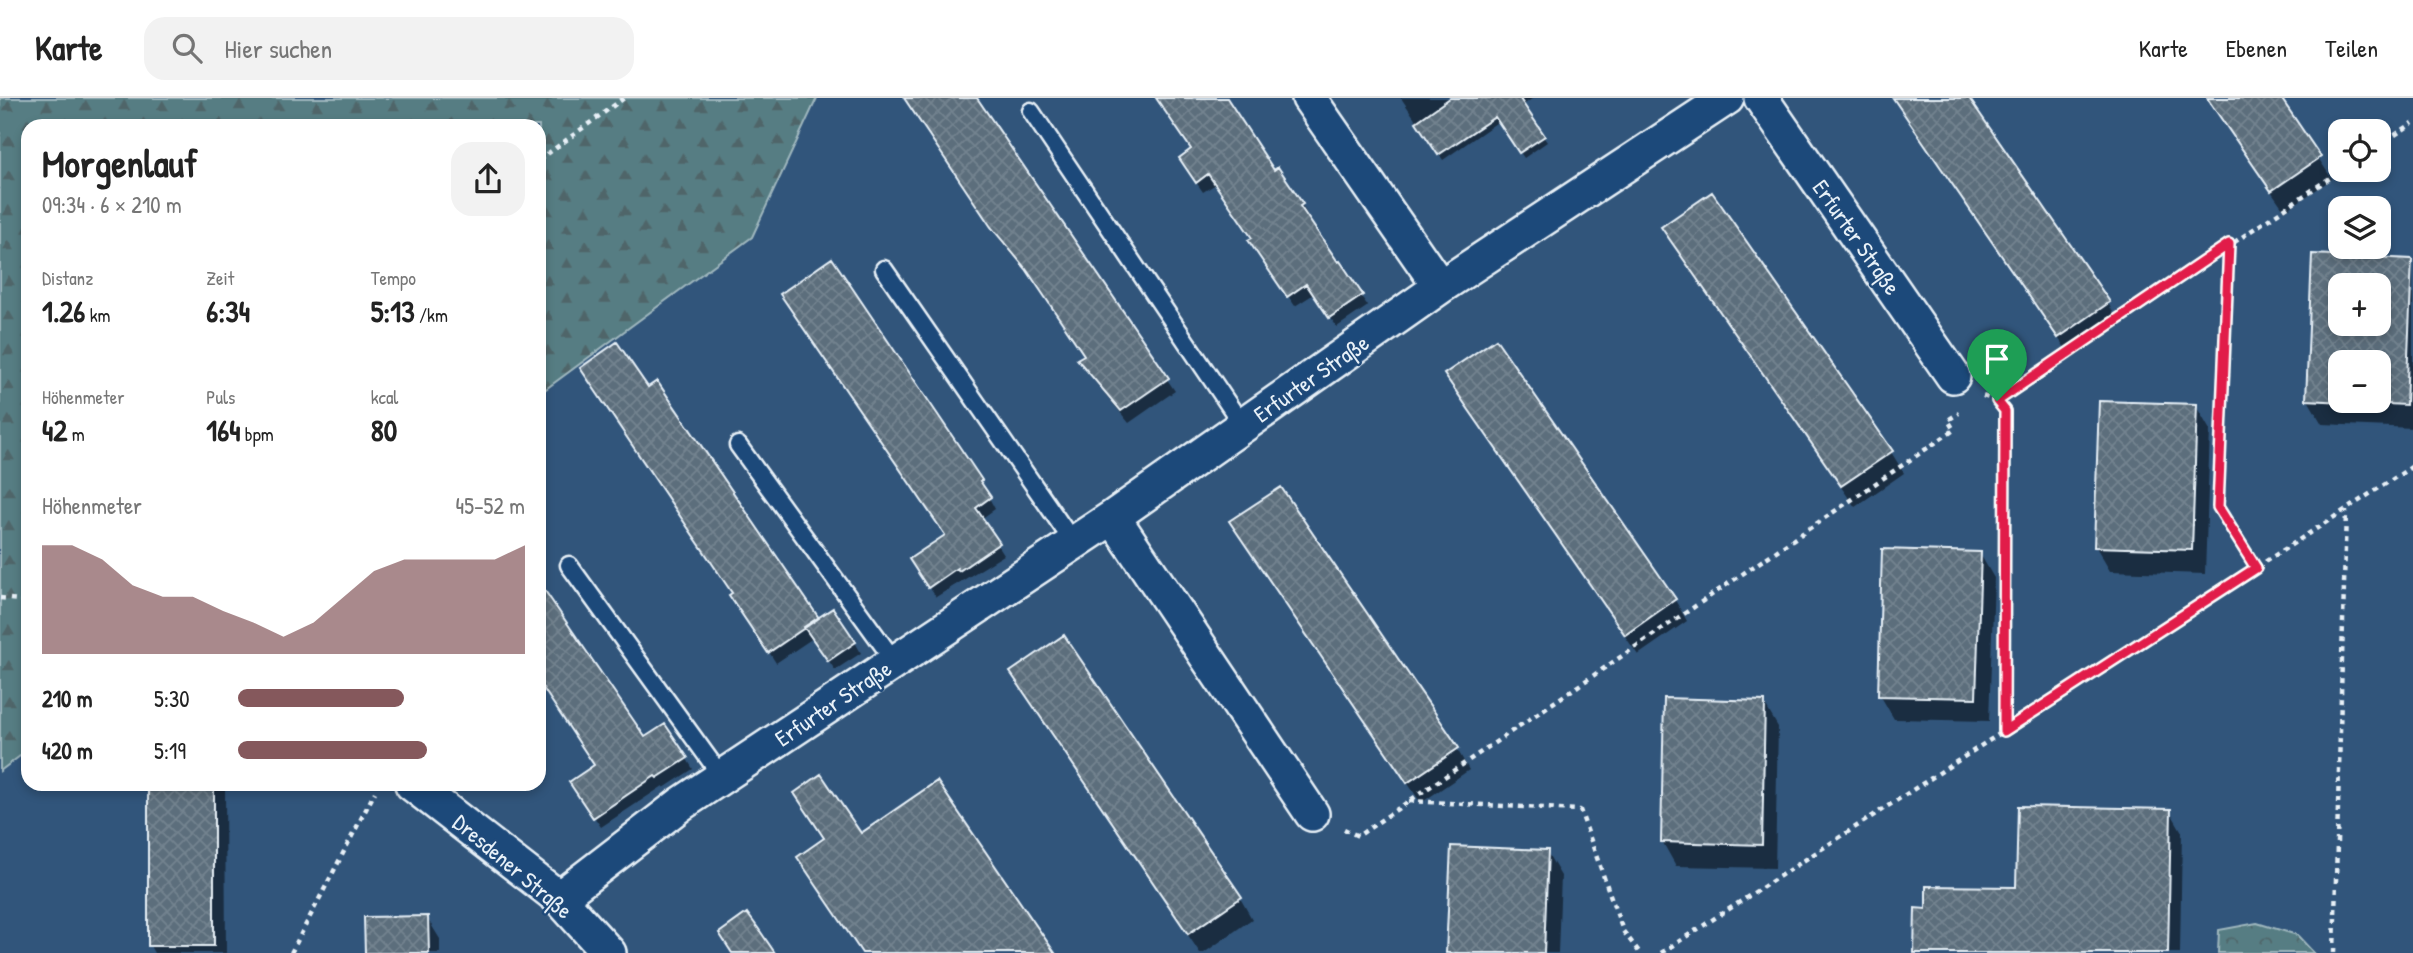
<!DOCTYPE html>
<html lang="de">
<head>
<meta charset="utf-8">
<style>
	body { margin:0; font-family:"Patrick Hand",sans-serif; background:#f2f2f2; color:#222; height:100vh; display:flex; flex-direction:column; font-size:26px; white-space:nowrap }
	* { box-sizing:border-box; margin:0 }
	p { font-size:23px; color:#767676 }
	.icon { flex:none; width:38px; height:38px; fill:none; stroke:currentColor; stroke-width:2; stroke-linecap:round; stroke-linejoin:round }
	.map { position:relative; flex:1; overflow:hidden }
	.details { position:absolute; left:21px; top:21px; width:525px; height:672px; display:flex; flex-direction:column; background:#fff; border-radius:21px; box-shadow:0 4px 10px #0003 }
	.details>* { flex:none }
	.fabs { position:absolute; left:2328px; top:21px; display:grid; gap:14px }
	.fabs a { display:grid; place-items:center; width:63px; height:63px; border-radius:14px; background:#fff; box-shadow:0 4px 10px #0003; font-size:35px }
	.pin { position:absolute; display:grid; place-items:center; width:60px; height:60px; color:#fff; margin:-72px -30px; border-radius:50% 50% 50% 0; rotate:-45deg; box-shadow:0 0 7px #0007 }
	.pin .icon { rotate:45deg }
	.round { display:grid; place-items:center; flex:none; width:74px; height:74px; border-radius:21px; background:#f2f2f2 }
	.summary { display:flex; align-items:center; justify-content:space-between; height:119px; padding:0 21px }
	h1 { font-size:38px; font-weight:700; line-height:52px }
	.figures { display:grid; grid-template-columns:repeat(3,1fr); gap:10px; height:119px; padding:7px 21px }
	.figures div { display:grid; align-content:center }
	.figures b { font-size:30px; font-weight:700 }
	.figures small { font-size:19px; font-weight:400 }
	.figures p { font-size:19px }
	.chart { height:196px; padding:14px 21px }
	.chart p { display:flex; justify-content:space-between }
	.chart svg { width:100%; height:126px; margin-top:7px; fill:#85585c; opacity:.7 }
	ul { padding:0 21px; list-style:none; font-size:23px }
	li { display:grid; grid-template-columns:112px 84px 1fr; align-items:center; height:52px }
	li i { height:18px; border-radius:9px; background:#85585c }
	header { display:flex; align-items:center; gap:42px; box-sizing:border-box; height:98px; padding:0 35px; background:#fff; border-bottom:2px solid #e0e0e0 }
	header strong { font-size:33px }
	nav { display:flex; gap:38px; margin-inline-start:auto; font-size:24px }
	.search { width:490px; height:63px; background:#f2f2f2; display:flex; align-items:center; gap:18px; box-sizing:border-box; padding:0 24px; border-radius:21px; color:#767676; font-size:26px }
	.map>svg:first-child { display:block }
</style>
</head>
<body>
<header>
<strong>Karte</strong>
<div class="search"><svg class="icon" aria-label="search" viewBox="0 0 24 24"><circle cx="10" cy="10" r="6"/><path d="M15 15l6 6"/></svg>Hier suchen</div>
<nav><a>Karte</a><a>Ebenen</a><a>Teilen</a></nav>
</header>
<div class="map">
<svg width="2413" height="855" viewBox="0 0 2413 855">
	<defs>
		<pattern id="forest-firs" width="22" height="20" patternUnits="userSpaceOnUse" patternTransform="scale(1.75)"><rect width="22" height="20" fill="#567d83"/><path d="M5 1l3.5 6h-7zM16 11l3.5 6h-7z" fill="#4f6569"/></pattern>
		<pattern id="park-crowns" width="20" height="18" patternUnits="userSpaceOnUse" patternTransform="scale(1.75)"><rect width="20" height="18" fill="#567d83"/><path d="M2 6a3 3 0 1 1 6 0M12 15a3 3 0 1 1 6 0" fill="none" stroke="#4f6569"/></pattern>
		<pattern id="building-cross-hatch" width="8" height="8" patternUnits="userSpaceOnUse" patternTransform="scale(1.75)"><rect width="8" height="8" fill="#5c6e7c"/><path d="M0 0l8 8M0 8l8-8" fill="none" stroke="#73838f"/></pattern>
	</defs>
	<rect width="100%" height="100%" fill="#31557b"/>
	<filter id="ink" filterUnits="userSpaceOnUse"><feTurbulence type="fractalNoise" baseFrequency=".0143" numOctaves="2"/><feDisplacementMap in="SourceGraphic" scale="14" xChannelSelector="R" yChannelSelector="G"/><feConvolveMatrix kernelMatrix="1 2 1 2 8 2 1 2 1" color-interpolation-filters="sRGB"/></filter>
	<g filter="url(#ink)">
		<!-- forest -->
		<path fill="url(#forest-firs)" stroke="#9fb7be" stroke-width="2" d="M 0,0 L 817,0 L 752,139 L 539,296 L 539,28 L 28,28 L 28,652 L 0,673 Z"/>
		<!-- park -->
		<path fill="url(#park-crowns)" stroke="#9fb7be" stroke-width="2" d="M 2257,825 L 2297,837 L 2314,855 L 2218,855 L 2219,832 Z"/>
		<!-- shadow -->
		<path fill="#0007" fill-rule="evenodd" d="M 904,0 L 975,0 L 1175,293 L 1129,325 L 1086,273 L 1080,261 L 1085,258 L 1035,183 L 1001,143 Z
			M 1158,0 L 1223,0 L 1274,74 L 1277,72 L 1302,107 L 1308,118 L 1305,119 L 1368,208 L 1337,229 L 1314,196 L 1295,208 L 1257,153 L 1253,141 L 1216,86 L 1203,94 L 1187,71 L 1193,52 Z
			M 1401,0 L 1533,0 L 1522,8 L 1547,44 L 1524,60 L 1499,23 L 1443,62 Z
			M 1893,0 L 1967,0 L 2108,205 L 2120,227 L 2072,260 Z
			M 2206,0 L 2279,0 L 2332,81 L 2285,113 Z
			M 1663,130 L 1891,354 L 1904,375 L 1855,409 L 1675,151 Z
			M 2313,158 L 2411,163 L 2413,167 L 2413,330 L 2322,326 L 2308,302 ZM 2340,187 L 2378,187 L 2378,226 L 2340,226 ZM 2340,264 L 2378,264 L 2378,303 L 2340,303 Z
			M 789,207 L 980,383 L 995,411 L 981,421 L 1004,457 L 936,499 L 918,473 L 947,438 Z
			M 1495,243 L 1675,502 L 1687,523 L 1638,557 L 1459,298 L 1447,277 Z
			M 2196,308 L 2210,332 L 2205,476 L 2110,473 L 2096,449 Z
			M 662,388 L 818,522 L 855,544 L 861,555 L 835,572 L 813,540 L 776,565 Z
			M 1232,424 L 1457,651 L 1469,672 L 1421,705 Z
			M 1980,456 L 1994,480 L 1989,623 L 1894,621 L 1880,597 Z
			M 539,488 L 644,642 L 687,661 L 693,671 L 664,690 L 663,688 L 601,729 L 578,695 L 595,668 L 539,583 Z
			M 1012,574 L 1240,800 L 1252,821 L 1204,855 L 1200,855 Z
			M 1764,605 L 1778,629 L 1775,770 L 1676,768 L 1662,743 Z
			M 149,686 L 225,686 L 226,855 L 154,855 L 150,848 Z
			M 2170,713 L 2182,734 L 2180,855 L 1916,855 L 1927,813 L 2018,791 Z
			M 1547,754 L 1561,778 L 1558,855 L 1448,855 Z
			M 427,820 L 440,841 L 440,855 L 366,855 Z"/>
		<!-- building -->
		<path fill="url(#building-cross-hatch)" stroke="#e8f1f8" stroke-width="2" fill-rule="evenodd" d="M 904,0 L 977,0 L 1169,280 L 1121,313 L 1077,261 L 1084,257 L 1026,171 L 991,129 Z
			M 1156,0 L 1227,0 L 1274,72 L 1278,69 L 1291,88 L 1303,106 L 1300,108 L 1338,164 L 1340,163 L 1363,197 L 1329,220 L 1306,186 L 1287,199 L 1248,142 L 1252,140 L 1208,76 L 1196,85 L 1179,60 L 1191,51 Z
			M 1450,0 L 1522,0 L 1520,1 L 1545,38 L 1519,55 L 1495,19 L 1438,57 L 1416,24 Z
			M 1893,0 L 1969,0 L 2110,204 L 2058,240 Z
			M 2207,0 L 2281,0 L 2321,59 L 2271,93 Z
			M 1712,94 L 1893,353 L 1841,388 L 1661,129 Z
			M 2312,156 L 2412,161 L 2406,307 L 2306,302 ZM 2340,187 L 2378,187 L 2378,226 L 2340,226 ZM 2340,264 L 2378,264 L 2378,303 L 2340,303 Z
			M 832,160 L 982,382 L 980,383 L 991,399 L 976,410 L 1000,445 L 959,473 L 957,470 L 928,490 L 909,461 L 945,437 L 780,196 Z
			M 1496,241 L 1676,501 L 1625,537 L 1444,276 Z
			M 617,244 L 648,289 L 657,283 L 819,520 L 768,555 L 729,497 L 732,495 L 580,270 Z
			M 2099,303 L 2197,306 L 2192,452 L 2094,449 Z
			M 1281,389 L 1459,650 L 1407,685 L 1229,423 Z
			M 1882,451 L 1981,454 L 1976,600 L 1878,598 Z
			M 539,484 L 645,639 L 665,626 L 688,660 L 657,680 L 655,678 L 593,720 L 569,684 L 594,667 L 539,584 Z
			M 833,510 L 856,544 L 828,563 L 804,529 Z
			M 1064,537 L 1242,799 L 1188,836 L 1010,574 Z
			M 1664,600 L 1765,603 L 1762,747 L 1661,744 Z
			M 821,676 L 861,735 L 937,683 L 1055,855 L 862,855 L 797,759 L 824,740 L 794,695 Z
			M 148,686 L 214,686 L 214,848 L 148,848 Z
			M 2018,708 L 2171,711 L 2168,855 L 1914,855 L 1915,810 L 1926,811 L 1926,788 L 2016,789 Z
			M 1451,748 L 1548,752 L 1544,855 L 1446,855 Z
			M 747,815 L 758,830 L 775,855 L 732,855 L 719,835 Z
			M 428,818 L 429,855 L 365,855 L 364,819 Z"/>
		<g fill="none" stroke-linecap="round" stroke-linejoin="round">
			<defs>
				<path id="service" d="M 1031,13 L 1243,328
					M 884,171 L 1073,444
					M 738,347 L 895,564
					M 569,467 L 722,679"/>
				<path id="minor" d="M 1309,0 L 1440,189
					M 1761,0 L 1953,278
					M 1113,419 L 1312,716
					M 412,686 L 559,800 L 609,855
					M 559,800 L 681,706 L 1113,419 L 1440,189 L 1727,0"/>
			</defs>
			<!-- service casing -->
			<use href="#service" stroke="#e8f1f8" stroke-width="21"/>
			<!-- minor casing -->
			<use href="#minor" stroke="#e8f1f8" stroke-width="38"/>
			<!-- path -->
			<path stroke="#e8f1f8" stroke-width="4.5" stroke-dasharray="5 5" stroke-linecap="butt" d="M 2378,48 L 2413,25
				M 539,62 L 624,0
				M 2229,147 L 2218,409 L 2256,470
				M 1983,298 L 1997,303 L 2342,72
				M 1997,303 L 2005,313 L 2004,632
				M 0,500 L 28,503
				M 1409,703 L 1580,712 L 1623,833 L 1640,855
				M 1344,731 L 1358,738 L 1409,703 L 1954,332 L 1948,322 L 1959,315
				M 291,855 L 375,694
				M 1661,855 L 2413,368
				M 2334,855 L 2346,413"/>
			<!-- service -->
			<use href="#service" stroke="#1f4a7a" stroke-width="16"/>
			<!-- minor -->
			<use href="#minor" stroke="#1f4a7a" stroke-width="33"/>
		</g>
	</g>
	<g fill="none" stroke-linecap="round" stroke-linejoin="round" filter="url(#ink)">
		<defs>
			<path id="route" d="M 2229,146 L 2218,409 L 2256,470 L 2004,633 L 2005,313 L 1997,303 Z"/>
		</defs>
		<!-- route casing -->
		<use href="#route" stroke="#fff" stroke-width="14"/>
		<!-- route -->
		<use href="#route" stroke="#e11d48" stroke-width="9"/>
	</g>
	<g text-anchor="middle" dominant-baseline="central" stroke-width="5" stroke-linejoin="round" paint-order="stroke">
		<!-- street labels -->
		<g font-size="23" fill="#e8f1f8" stroke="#1f4a7a">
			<text transform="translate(1857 139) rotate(55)">Erfurter Straße</text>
			<text transform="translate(1311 280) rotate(-35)">Erfurter Straße</text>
			<text transform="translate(833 605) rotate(-34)">Erfurter Straße</text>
			<text transform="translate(513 768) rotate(40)">Dresdener Straße</text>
		</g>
	</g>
</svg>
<div class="fabs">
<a><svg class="icon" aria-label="locate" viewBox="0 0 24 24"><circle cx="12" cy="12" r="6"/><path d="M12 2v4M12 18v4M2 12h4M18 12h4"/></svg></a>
<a><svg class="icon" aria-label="layers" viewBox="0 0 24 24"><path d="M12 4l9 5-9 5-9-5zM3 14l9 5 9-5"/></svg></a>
<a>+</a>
<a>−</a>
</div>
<div class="pin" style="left:1997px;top:303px;background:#1e9e55"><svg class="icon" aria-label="arrive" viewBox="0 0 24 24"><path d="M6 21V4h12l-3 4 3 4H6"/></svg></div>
<section class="details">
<div class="summary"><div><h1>Morgenlauf</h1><p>09:34 · 6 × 210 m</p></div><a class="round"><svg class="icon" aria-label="share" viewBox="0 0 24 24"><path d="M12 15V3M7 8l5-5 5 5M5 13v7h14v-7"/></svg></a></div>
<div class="figures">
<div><p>Distanz</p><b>1.26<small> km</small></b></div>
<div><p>Zeit</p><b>6:34</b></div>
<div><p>Tempo</p><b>5:13<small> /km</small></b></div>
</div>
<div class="figures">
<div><p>Höhenmeter</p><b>42<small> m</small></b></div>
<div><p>Puls</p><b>164<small> bpm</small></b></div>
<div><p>kcal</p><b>80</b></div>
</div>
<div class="chart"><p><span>Höhenmeter</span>45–52 m</p>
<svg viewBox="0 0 160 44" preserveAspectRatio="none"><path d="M0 44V6L10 6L20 11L30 20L40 24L50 24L60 29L70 33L80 38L90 33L100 24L110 15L120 11L130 11L140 11L150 11L160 6V44z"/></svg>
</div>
<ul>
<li><b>210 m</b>5:30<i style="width:58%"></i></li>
<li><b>420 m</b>5:19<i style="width:66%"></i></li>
</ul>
</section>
</div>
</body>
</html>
